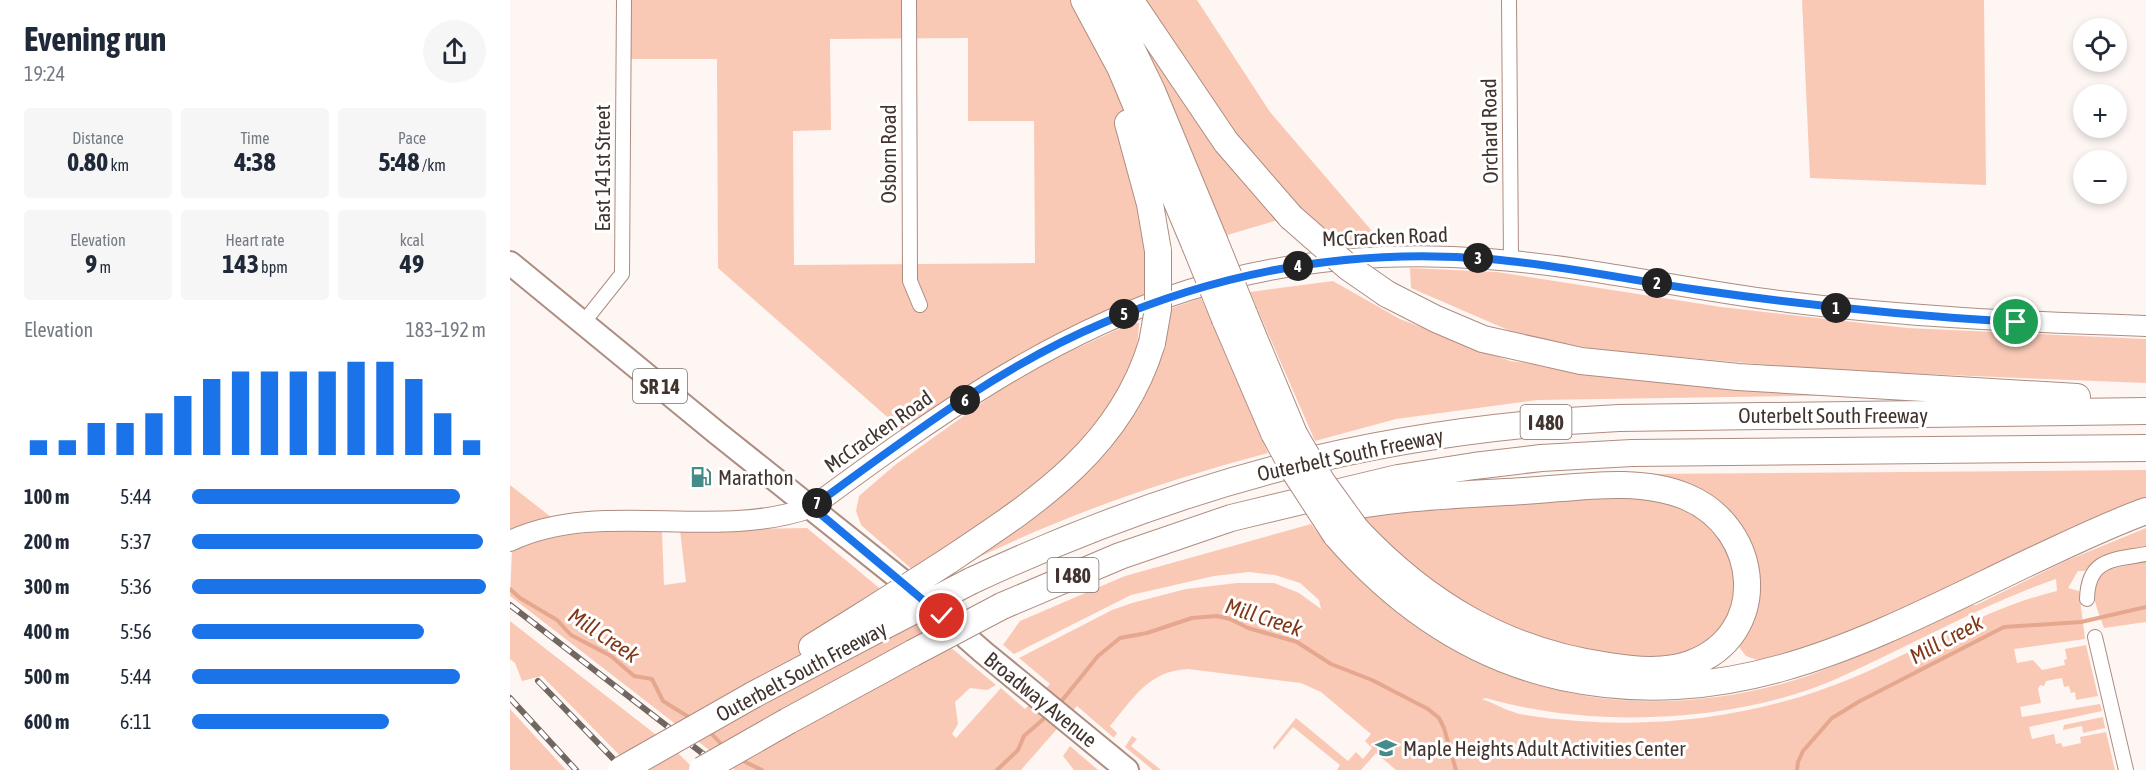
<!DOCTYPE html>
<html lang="en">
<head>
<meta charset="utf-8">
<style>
	body { margin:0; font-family:"Asap Condensed",sans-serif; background:#f6f6f7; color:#1f2937; height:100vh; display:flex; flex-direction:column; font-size:22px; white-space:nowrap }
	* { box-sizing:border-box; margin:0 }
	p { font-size:20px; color:#747a83 }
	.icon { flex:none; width:33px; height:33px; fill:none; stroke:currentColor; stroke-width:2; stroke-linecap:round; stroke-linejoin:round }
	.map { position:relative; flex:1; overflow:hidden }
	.panel { display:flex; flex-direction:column; background:#fff; width:510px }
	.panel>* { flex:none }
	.fabs { position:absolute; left:1563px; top:18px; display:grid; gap:12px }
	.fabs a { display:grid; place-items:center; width:54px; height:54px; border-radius:50%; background:#fff; box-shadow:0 3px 9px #0003; font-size:30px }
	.pin { position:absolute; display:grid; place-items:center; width:51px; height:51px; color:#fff; margin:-26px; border:3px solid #fff; border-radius:50%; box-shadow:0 2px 6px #0007 }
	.km { position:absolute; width:30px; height:30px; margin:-15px; border-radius:50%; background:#222; color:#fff; font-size:16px; line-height:30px; text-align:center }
	.round { display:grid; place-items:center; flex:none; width:63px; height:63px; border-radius:32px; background:#f6f6f7 }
	.summary { display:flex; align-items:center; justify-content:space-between; height:102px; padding:0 24px }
	h1 { font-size:33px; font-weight:700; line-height:45px }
	.stats { display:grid; grid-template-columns:repeat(3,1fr); gap:9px; height:102px; padding:6px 24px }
	.stats div { display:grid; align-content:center; border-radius:6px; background:#f6f6f7; text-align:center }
	.stats b { font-size:26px; font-weight:700 }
	.stats small { font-size:16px; font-weight:400 }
	.stats p { font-size:16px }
	.chart { height:168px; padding:12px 24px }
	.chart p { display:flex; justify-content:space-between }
	.chart svg { width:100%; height:108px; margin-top:6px; stroke:#1a73e8; stroke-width:6 }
	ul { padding:0 24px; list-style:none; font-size:20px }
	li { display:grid; grid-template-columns:96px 72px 1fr; align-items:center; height:45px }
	li i { height:15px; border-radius:8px; background:#1a73e8 }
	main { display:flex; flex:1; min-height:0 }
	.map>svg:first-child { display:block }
</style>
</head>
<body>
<main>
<section class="panel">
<div class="summary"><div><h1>Evening run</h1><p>19:24</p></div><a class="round"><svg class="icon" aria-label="share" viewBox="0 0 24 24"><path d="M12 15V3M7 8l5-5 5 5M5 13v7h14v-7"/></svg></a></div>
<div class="stats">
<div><p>Distance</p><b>0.80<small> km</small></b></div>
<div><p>Time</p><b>4:38</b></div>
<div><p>Pace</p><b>5:48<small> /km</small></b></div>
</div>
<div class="stats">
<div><p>Elevation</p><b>9<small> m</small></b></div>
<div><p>Heart rate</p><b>143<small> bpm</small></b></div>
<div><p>kcal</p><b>49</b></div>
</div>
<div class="chart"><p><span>Elevation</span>183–192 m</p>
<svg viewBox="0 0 160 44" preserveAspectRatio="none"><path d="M5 44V38M15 44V38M25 44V31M35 44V31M45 44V27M55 44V20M65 44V13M75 44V10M85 44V10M95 44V10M105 44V10M115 44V6M125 44V6M135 44V13M145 44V27M155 44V38"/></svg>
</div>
<ul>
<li><b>100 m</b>5:44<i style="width:91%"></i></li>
<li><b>200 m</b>5:37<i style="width:99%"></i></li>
<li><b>300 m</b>5:36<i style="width:100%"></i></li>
<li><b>400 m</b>5:56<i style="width:79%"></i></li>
<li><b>500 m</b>5:44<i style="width:91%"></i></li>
<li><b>600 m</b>6:11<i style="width:67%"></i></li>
</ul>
</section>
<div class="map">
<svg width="1636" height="770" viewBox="0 0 1636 770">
	<rect width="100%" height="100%" fill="#fdf6f3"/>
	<!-- green -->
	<path fill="#fac9b6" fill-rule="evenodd" d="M 114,0 L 569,0 L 610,98 L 634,177 L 646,302 L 400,437 L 208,268 L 207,59 L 114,59 ZM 458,38 L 458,121 L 524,121 L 525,263 L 284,265 L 283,131 L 321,130 L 320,39 Z
		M 634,0 L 687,0 L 760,112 L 868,238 L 829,242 C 747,176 692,86 634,0 Z
		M 1292,0 L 1474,0 L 1476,185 L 1300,178 Z
		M 619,17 L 768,220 L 714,236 Z
		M 900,268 L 987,272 L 1211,307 L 1397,328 L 1636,339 L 1636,383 L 1315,370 L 1089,350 L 1005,333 L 901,288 Z
		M 823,281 L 890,319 L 1000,361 L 1174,384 L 1345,395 L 1027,400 L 886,419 L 805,441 L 740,292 Z
		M 691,298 L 758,453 C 652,481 549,517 451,566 L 579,462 L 656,310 Z
		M 622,323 L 629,323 L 629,326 L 625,366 L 593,420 L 531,484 L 404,571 L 351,525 L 346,511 L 349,496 L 385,465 L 490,390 L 541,360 Z
		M 1636,470 L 1636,499 L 1327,637 L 1253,662 L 1236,656 L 1227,644 L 1233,534 L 1137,474 Z
		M 0,485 L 41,517 L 0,531 Z
		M 1110,497 L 1151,499 L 1191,515 L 1220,549 L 1227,591 L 1213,626 L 1201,640 L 1164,659 L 1081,654 L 1006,633 L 912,580 L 848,514 L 915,507 Z
		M 801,524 C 916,678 1090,734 1275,683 C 1337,665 1395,633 1454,605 L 1466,605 L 1558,560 L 1636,528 L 1636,547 C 1613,551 1591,553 1575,571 L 1568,571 L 1558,588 L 1569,591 L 1575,639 L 1504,649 L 1507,663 L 1523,660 L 1532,670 L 1555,665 L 1554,660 L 1557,659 L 1555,649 L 1576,645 L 1588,696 L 1566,700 L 1565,692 L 1561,693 L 1559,686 L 1554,687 L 1552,678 L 1536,681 L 1534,686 L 1530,685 L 1528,689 L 1531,703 L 1510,707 L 1512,717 L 1590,704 L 1592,711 L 1519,727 L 1522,739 L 1544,734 L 1546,744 L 1551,743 L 1553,747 L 1571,743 L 1570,737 L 1596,732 L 1605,770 L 886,770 L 866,753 L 851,770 L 827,770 L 830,765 L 783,727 L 764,750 L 763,747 L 786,718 L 838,761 L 846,752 L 853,759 L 862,748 L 855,741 L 861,734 L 811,692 L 791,683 L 678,669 C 638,671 624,698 600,726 L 607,733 L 604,738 L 567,706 L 511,770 L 225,770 L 0,596 L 2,552 C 49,529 100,532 152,531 L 154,585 L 176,582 L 170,530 L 297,528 L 486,685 L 477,690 L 460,688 L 445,702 L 448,724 L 442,734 L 446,738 L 491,688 L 515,709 L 540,684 L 509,658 L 602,610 L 622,603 L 676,589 L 727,583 L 764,583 L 789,593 L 811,609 L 809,600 L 790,583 L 765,575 L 739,572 L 704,576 L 621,595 L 504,654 L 493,645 L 510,621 L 615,576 ZM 1546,579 L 1547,591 C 1479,607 1418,645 1354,673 C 1248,720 1130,733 1015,715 C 1001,713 986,704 972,699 L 976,698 C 1080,729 1226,723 1326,679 C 1399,647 1470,605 1546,579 Z
		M 1636,561 L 1636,622 L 1594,628 C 1586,604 1578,594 1592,571 Z
		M 0,621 L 163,748 L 185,770 L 124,770 L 32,676 L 12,681 L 5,663 L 0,659 Z
		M 0,709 L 56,770 L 0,770 Z
		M 1593,717 L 1595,728 L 1573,733 L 1572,726 L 1553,730 L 1554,725 Z
		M 622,736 L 627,739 L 621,746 L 651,770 L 643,770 L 615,747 Z
		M 560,746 L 588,770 L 564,770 L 553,756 Z"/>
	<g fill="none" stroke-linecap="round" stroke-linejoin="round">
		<!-- stream -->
		<path stroke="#e5a78e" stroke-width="4" d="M 0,589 L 10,598 L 47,620 L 61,635 L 101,656 L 124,676 L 142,679 L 153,701 L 182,719
			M 550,703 L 588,656 L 610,638 L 637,633 L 682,618 L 707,616 L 720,619 L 738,628 L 787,642 L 821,664 L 862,680 L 918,709 L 929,718 L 934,728 L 946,770
			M 198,730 L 213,746
			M 231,760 L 252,770
			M 487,770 L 508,750 L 514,736 L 538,715
			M 1287,770 L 1288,762 L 1293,751 L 1322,718 L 1350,701 L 1494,627 L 1571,622 L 1636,607"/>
		<defs>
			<path id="street" d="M 399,0 L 400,281 L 410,305
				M 999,0 L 1001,261
				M 73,323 L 112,274 L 114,0
				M 1577,599 C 1578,558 1603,560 1636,554
				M 1585,637 L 1616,770"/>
			<path id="secondary" d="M 0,541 C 91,498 206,542 302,507 C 419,421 539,334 679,290 C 776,260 877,251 978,259 C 1078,266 1178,290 1278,302 C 1397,317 1516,322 1636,326"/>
			<path id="primary" d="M 0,263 L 207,433 L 390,579 L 473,652 L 617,770"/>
			<path id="highway" d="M 574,0 L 610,67 L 685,245
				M 598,0 L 642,91 L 704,240
				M 620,0 L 716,142 L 781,217
				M 618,123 L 640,204 L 648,251
				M 877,294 L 926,319 L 973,339 L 1071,361 L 1228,377 L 1567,397
				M 734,314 L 784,434
				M 715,319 L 764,433
				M 813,512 C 879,497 947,495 1014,491 C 1066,488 1128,476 1177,497 C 1252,529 1261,635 1180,664 C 1155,673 1125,670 1099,666 C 997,652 916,604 846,529
				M 826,535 C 886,604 961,657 1052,677 C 1230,715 1368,634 1524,560 C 1561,543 1597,525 1636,511
				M 438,561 C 525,503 610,449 642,343
				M 461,581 C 676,481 872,429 1109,418 L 1636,411
				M 492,606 L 610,556 L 721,518 L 888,478 L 964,466 L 1031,458 L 1122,453 L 1636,448
				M 302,647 L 355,614
				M 243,695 L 372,627
				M 278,721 L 403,653"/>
		</defs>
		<!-- street casing -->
		<use href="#street" stroke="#ad8d81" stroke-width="16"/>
		<!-- secondary casing -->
		<use href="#secondary" stroke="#ad8d81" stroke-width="22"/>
		<!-- primary casing -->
		<use href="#primary" stroke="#ad8d81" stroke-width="26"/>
		<!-- highway casing -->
		<use href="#highway" stroke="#ad8d81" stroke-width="28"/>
		<!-- street -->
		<use href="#street" stroke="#fff" stroke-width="14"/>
		<!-- secondary -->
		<use href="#secondary" stroke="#fff" stroke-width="20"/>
		<!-- primary -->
		<use href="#primary" stroke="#fff" stroke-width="22"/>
		<!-- highway -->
		<use href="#highway" stroke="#fff" stroke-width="26"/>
		<defs>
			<path id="rail" d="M 0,605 L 214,770
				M 28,681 L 114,770
				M 0,698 L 66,770"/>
		</defs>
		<!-- rail casing -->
		<use href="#rail" stroke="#726661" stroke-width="6"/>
		<!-- rail -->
		<use href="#rail" stroke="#fff" stroke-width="4" stroke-dasharray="11" stroke-linecap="butt"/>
		<defs>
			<path id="highway-bridge" d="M 781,217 L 838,267 L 877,294
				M 704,240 L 734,314
				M 685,245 L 715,319
				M 642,343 L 648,309 L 648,251
				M 764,433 L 785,472 L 826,535
				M 784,434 L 812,482 L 846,529
				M 355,614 L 438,561
				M 372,627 L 461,581
				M 403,653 L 492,606
				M 111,770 L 243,695
				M 192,770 L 278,721"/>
		</defs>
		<!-- highway-bridge casing -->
		<use href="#highway-bridge" stroke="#ad8d81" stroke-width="28" stroke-linecap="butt"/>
		<!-- highway-bridge -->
		<use href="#highway-bridge" stroke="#fff" stroke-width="26"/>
	</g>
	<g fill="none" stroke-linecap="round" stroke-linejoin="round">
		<defs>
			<path id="route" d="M 432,616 L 302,507 C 394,440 488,367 593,323 C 716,270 847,248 980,259 C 1050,265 1119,280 1189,290 C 1294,305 1400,316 1506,322"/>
		</defs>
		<!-- route casing -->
		<use href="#route" stroke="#fff" stroke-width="12"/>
		<!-- route -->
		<use href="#route" stroke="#1a73e8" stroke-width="8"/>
	</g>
	<!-- icons -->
	<defs>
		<symbol id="fuel-bare" viewBox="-9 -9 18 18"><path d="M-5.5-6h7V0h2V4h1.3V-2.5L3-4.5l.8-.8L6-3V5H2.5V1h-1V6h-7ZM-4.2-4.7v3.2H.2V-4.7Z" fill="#448b89" stroke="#fff" stroke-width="2.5" paint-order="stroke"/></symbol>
		<symbol id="school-bare" viewBox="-9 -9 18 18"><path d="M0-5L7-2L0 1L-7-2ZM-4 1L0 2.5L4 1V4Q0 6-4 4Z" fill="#448b89" stroke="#fff" stroke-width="2.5" paint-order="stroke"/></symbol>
	</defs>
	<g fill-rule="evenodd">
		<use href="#fuel-bare" x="176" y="462" width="30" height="30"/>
		<use href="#school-bare" x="861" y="733" width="30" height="30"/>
	</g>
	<g text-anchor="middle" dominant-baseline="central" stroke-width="6" stroke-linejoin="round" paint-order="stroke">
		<!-- shield labels -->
		<g fill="#fff" stroke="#7a716d" stroke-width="1.5">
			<rect x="123" y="369" width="54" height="34" rx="4.5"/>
			<rect x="1010.5" y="405" width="51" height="34" rx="4.5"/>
			<rect x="537.5" y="558" width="51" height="34" rx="4.5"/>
		</g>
		<g font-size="20" font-weight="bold" fill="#41342e">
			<text x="150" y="386">SR 14</text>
			<text x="1036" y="422">I 480</text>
			<text x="563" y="575">I 480</text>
		</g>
		<!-- street labels -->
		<g font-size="21" fill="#41342e" stroke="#fff">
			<text transform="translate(979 131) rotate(-91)">Orchard Road</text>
			<text transform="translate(378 154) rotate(-90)">Osborn Road</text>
			<text transform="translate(92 168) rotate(-90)">East 141st Street</text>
			<text transform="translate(875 236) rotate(-2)">McCracken Road</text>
			<text x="1323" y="415">Outerbelt South Freeway</text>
			<text transform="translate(368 431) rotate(-35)">McCracken Road</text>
			<text transform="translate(840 454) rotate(-12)">Outerbelt South Freeway</text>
			<text transform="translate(291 671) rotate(-28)">Outerbelt South Freeway</text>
			<text transform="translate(531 699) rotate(39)">Broadway Avenue</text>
		</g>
		<!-- poi labels -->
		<g font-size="21" fill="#41342e" stroke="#fff" text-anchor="start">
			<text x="208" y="477">Marathon</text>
			<text x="893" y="748">Maple Heights Adult Activities Center</text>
		</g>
		<!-- water labels -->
		<g font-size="22" font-style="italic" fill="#813816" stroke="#fff">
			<text transform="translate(754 617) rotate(18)">Mill Creek</text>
			<text transform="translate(94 635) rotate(34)">Mill Creek</text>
			<text transform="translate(1436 639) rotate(-28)">Mill Creek</text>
		</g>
	</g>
</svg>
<div class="fabs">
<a><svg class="icon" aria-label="locate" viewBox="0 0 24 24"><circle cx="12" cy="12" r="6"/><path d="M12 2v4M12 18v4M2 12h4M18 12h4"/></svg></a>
<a>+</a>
<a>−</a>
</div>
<div class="pin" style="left:1506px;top:322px;background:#1e9e55"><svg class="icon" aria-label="arrive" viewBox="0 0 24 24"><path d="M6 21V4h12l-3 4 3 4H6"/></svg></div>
<div class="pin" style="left:432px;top:616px;background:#d93025"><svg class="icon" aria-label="check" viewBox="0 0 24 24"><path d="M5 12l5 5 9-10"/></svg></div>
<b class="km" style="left:1326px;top:308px">1</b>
<b class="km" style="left:1147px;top:283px">2</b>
<b class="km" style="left:968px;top:258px">3</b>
<b class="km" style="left:788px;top:266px">4</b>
<b class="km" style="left:614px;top:314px">5</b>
<b class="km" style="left:455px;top:400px">6</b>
<b class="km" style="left:307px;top:503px">7</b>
</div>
</main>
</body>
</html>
